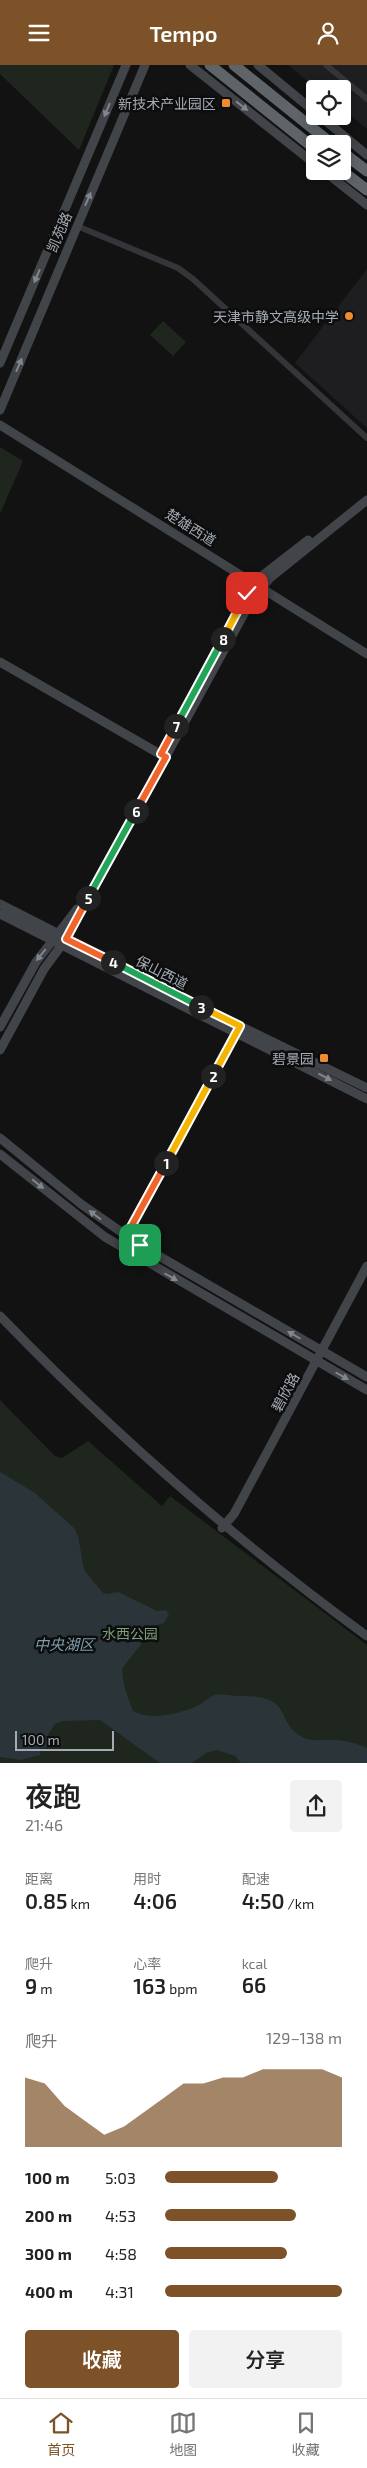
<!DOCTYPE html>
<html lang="zh">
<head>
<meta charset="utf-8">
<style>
	body { margin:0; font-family:"Exo 2","Noto Sans SC",sans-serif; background:#f2f2f2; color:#222; height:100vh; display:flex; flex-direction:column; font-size:19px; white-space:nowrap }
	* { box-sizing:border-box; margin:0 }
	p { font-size:16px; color:#767676 }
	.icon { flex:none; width:28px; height:28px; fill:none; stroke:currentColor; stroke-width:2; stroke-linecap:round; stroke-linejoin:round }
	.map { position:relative; height:1698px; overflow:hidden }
	.drawer { display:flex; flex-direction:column; background:#fff; flex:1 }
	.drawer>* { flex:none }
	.fabs { position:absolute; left:306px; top:15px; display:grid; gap:10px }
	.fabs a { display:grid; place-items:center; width:45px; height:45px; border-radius:5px; background:#fff; box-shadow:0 2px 8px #0003; font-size:25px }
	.scale { position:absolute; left:15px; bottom:12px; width:99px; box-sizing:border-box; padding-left:5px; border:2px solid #a4abb4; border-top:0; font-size:14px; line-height:18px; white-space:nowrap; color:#a4abb4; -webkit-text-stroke:4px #0d0d0e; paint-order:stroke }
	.pin { position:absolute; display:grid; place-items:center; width:42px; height:42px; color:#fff; margin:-21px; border-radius:10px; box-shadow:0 2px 8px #0006 }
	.km { position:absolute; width:25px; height:25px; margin:-12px; border-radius:50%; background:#222; color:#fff; font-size:14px; line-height:25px; text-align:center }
	.round { display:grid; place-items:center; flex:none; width:52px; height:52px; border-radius:5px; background:#f2f2f2 }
	.headline { display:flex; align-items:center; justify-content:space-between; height:85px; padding:0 25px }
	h1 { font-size:28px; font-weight:600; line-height:38px }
	.stats { display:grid; grid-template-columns:repeat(3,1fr); gap:8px; height:85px; padding:5px 25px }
	.stats div { display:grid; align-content:center }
	.stats b { font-size:21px; font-weight:600 }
	.stats small { font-size:14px; font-weight:400 }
	.stats p { font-size:14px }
	.chart { height:140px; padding:10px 25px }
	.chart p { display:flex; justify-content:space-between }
	.chart svg { width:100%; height:90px; margin-top:5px; fill:#7d5229; opacity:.7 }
	.primary-button { display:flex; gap:10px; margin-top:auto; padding:10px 25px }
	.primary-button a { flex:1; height:58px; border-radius:5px; background:#7d5229; color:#fff; font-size:20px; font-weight:600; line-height:58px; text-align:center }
	.primary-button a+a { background:#f2f2f2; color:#222 }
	ul { padding:0 25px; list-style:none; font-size:16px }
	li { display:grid; grid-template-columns:80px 60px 1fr; align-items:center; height:38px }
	li i { height:12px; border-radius:6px; background:#7d5229 }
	header { display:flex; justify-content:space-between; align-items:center; height:65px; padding:0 25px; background:#7d5229; color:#fff; font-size:22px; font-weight:600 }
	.dock { display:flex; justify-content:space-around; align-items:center; height:70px; border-top:1px solid #e0e0e0; background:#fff; font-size:14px; color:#767676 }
	.dock a { display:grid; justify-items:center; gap:2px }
	.dock .selected { color:#7d5229 }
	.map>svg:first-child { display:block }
</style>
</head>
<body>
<header><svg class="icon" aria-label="menu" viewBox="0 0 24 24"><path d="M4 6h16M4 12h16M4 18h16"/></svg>Tempo<svg class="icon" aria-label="person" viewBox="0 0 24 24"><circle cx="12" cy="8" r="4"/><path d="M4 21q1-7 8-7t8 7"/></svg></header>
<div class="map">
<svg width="367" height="1698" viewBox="0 0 367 1698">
	<rect width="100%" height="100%" fill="#121213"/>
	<!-- built -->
	<path fill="#1e1e20" d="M 288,0 L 367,0 L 367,64 L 343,44 L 342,24 L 317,24 Z
		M 367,204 L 367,363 L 295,298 Z"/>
	<!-- green -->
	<path fill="#1e261e" d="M 0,0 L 114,0 L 79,85 L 0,9 Z
		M 163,256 L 186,277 L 173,291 L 150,270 Z
		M 0,382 L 23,396 L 0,449 Z
		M 0,1335 L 55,1391 L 62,1393 L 88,1376 L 162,1441 L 170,1431 L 367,1580 L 367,1698 L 0,1698 Z"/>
	<!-- water -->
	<path fill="#2b3539" d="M 0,1407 L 35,1428 L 74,1463 L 78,1471 L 84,1505 L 103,1528 L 107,1529 L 118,1527 L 157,1546 L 166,1545 L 169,1549 L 164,1558 L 157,1560 L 123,1602 C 120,1613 129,1635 133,1646 C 151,1656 180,1649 199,1640 C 204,1637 210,1632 215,1630 C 222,1628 231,1631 238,1631 C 298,1629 272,1660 307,1674 C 313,1676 320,1675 326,1675 C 340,1674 354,1677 367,1683 L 367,1698 L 241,1698 L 235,1691 L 217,1685 L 206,1688 L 192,1698 L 160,1698 L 100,1655 L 62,1656 L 55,1659 L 48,1670 L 47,1682 L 40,1683 L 40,1690 L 21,1695 L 0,1692 Z"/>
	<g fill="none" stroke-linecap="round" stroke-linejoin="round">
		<!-- street -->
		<path stroke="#333538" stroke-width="6" d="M 326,0 L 367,34
			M 77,161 L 178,203 L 193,214 L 367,373"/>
		<!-- secondary -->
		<path stroke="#414448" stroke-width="9" d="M 190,0 L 315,99
			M 258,0 L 315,47
			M 320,51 L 367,90
			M 324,106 L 367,140
			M 0,298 L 126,0
			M 0,345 L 145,0
			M 0,360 L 367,589
			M 0,597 L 165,692
			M 198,619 L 247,528 L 263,510 L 308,475
			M 0,839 L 240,961 L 367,1023
			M 0,849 L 367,1034
			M 0,962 L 36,897 L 77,844
			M 0,985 L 44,904 L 66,874 L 252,534 L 270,513 L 367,435
			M 0,1073 L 81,1139 L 140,1180 L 367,1312
			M 0,1089 L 105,1172 L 367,1325
			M 124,1175 L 238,964
			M 0,1251 C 113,1368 235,1475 367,1571
			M 222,1463 L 234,1449 L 367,1201"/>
		<!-- highway -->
		<path stroke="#5f6469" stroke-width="11" d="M 210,0 L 315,84
			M 234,0 L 332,79
			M 342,87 L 367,106
			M 342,106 L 367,125"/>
	</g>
	<!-- one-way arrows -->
	<defs><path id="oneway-solid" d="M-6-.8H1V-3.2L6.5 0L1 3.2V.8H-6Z" transform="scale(1.25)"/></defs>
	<g fill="#81878e">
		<use href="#oneway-solid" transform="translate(242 41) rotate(38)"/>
		<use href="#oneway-solid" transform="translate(107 45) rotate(113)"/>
		<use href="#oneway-solid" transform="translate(88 134) rotate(-67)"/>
		<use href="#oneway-solid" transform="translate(37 211) rotate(113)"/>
		<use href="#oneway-solid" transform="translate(19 300) rotate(-67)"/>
		<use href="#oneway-solid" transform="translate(41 890) rotate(129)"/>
		<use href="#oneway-solid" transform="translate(325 1012) rotate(27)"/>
		<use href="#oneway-solid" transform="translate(38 1119) rotate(39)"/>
		<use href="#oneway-solid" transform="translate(95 1150) rotate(-143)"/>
		<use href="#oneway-solid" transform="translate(171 1212) rotate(30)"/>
		<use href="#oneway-solid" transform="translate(294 1270) rotate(-150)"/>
		<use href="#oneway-solid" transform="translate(342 1311) rotate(30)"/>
	</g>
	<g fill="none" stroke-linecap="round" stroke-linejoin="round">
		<defs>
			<path id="split-1" d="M 140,1180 L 126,1171 L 166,1098"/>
			<path id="split-2" d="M 166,1098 L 213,1011"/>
			<path id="split-3" d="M 201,942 L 240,961 L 213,1011"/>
			<path id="split-4" d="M 113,897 L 201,942"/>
			<path id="split-5" d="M 88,833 L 66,874 L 113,897"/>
			<path id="split-6" d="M 88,833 L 136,746"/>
			<path id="split-7" d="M 136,746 L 166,692 L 161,689 L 176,661"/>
			<path id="split-8" d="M 176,661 L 223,574"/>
			<path id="split-9" d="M 223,574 L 247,528"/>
		</defs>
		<!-- split-1 casing -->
		<use href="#split-1" stroke="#fff" stroke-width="10"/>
		<!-- split-2 casing -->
		<use href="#split-2" stroke="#fff" stroke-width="10"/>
		<!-- split-3 casing -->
		<use href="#split-3" stroke="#fff" stroke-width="10"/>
		<!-- split-4 casing -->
		<use href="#split-4" stroke="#fff" stroke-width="10"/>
		<!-- split-5 casing -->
		<use href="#split-5" stroke="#fff" stroke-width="10"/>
		<!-- split-6 casing -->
		<use href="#split-6" stroke="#fff" stroke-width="10"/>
		<!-- split-7 casing -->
		<use href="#split-7" stroke="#fff" stroke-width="10"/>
		<!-- split-8 casing -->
		<use href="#split-8" stroke="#fff" stroke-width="10"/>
		<!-- split-9 casing -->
		<use href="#split-9" stroke="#fff" stroke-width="10"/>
		<!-- split-1 -->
		<use href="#split-1" stroke="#f0652b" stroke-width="6"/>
		<!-- split-2 -->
		<use href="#split-2" stroke="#f5b400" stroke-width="6"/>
		<!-- split-3 -->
		<use href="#split-3" stroke="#f5b400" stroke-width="6"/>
		<!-- split-4 -->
		<use href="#split-4" stroke="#22a559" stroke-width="6"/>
		<!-- split-5 -->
		<use href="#split-5" stroke="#f0652b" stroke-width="6"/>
		<!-- split-6 -->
		<use href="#split-6" stroke="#22a559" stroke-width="6"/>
		<!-- split-7 -->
		<use href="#split-7" stroke="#f0652b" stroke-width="6"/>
		<!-- split-8 -->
		<use href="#split-8" stroke="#22a559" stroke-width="6"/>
		<!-- split-9 -->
		<use href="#split-9" stroke="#f5b400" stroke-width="6"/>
	</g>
	<!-- markers -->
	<g fill="#ed8c31" stroke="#0d0d0e" stroke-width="2">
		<rect x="221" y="33" width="10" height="10" rx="2.5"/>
		<circle cx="349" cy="251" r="5"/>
		<rect x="319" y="988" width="10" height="10" rx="2.5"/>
	</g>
	<g text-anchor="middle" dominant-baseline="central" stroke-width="5" stroke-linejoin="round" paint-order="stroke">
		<!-- poi labels -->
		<g font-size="14" fill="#a4abb4" stroke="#0d0d0e" text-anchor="end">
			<text x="216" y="38">新技术产业园区</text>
			<text x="339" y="251">天津市静文高级中学</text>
			<text x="314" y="993">碧景园</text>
		</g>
		<!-- street labels -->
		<g font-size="14" fill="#a4abb4" stroke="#0d0d0e">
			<text transform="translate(59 167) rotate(-67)">凯苑路</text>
			<text transform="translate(191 462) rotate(32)">楚雄西道</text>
			<text transform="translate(162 907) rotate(27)">保山西道</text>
			<text transform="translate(285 1327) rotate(-62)">碧欣路</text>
		</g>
		<!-- park labels -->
		<g font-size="14" fill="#7f9e7b" stroke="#0d0d0e">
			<text x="130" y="1568">水西公园</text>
		</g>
		<!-- water labels -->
		<g font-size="15" font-style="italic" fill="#7b9fae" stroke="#0d0d0e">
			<text x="64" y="1579">中央湖区</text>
		</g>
	</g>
</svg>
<div class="fabs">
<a><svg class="icon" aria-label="locate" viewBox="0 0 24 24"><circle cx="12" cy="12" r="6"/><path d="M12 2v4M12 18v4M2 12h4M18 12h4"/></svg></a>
<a><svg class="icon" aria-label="layers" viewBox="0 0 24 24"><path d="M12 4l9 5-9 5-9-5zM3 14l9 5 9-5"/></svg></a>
</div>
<div class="scale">100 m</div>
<div class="pin" style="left:140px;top:1180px;background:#1e9e55"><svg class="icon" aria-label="arrive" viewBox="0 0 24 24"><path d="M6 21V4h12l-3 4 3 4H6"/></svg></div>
<div class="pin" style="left:247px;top:528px;background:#d93025"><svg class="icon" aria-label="check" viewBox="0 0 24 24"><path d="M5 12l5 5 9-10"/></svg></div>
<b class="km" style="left:166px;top:1098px">1</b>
<b class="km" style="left:213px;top:1011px">2</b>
<b class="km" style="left:201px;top:942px">3</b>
<b class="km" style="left:113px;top:897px">4</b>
<b class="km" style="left:88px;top:833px">5</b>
<b class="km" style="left:136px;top:746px">6</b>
<b class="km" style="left:176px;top:661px">7</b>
<b class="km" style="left:223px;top:574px">8</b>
</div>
<section class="drawer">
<div class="headline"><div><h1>夜跑</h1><p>21:46</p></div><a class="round"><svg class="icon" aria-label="share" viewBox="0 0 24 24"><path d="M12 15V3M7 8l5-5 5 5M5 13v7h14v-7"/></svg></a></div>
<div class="stats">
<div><p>距离</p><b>0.85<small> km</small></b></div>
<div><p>用时</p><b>4:06</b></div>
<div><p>配速</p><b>4:50<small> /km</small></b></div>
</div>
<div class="stats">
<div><p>爬升</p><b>9<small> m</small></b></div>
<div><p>心率</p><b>163<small> bpm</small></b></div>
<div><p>kcal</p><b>66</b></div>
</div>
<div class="chart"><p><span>爬升</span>129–138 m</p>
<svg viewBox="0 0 160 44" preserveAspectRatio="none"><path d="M0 44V10L10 13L20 24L30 31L40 38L50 34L60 27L70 20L80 13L90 13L100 10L110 10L120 6L130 6L140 6L150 6L160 10V44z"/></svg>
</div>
<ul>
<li><b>100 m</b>5:03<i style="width:64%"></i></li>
<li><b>200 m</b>4:53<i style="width:74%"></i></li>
<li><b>300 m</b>4:58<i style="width:69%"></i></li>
<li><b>400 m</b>4:31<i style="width:100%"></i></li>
</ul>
<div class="primary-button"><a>收藏</a><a>分享</a></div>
</section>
<nav class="dock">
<a class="selected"><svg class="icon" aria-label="home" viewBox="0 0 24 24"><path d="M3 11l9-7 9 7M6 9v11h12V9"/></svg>首页</a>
<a><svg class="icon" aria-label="map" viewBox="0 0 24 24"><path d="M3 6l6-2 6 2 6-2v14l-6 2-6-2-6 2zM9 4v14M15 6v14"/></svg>地图</a>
<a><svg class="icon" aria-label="saved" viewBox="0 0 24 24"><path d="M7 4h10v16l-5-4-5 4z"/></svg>收藏</a>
</nav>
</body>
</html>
